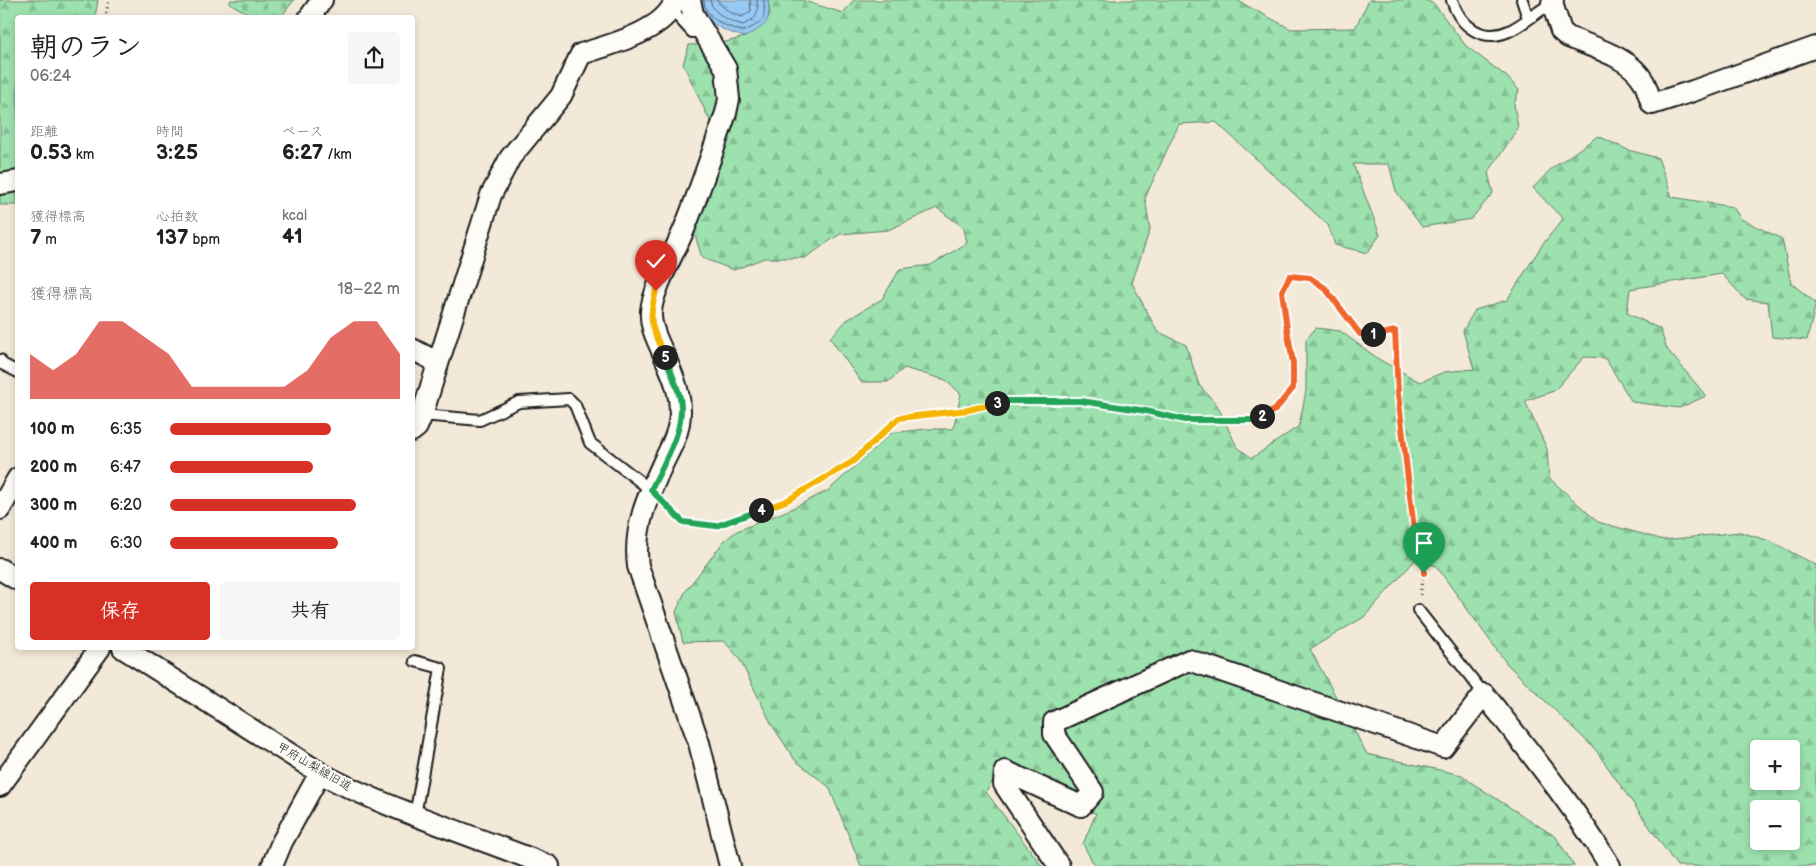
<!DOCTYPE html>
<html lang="ja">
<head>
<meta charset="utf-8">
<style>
	body { margin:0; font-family:"Balsamiq Sans","Klee One",sans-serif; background:#f6f6f6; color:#202124; height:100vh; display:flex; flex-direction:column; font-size:19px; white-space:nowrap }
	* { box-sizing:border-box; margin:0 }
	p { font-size:16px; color:#757577 }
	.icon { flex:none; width:28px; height:28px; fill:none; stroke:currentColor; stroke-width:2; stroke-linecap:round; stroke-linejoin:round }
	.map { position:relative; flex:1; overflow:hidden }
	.panel { position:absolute; left:15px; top:15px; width:400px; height:635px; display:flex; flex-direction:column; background:#fff; border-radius:5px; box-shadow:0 2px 8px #0003 }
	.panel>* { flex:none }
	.buttons { position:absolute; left:1750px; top:740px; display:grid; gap:10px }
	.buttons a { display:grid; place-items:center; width:50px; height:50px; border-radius:5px; background:#fff; box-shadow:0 2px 8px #0003; font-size:25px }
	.pin { position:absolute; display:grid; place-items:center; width:42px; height:42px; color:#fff; margin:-51px -21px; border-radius:50% 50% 50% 0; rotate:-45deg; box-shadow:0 0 5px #0007 }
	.pin .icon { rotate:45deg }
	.km { position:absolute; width:25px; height:25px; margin:-12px; border-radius:50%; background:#222; color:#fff; font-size:14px; line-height:25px; text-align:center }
	.round { display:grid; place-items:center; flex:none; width:52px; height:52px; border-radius:5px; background:#f6f6f6 }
	.head { display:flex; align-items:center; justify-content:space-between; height:85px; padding:0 15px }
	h1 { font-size:28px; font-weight:700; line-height:38px }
	.stats { display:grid; grid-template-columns:repeat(3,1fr); gap:8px; height:85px; padding:5px 15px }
	.stats div { display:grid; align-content:center }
	.stats b { font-size:21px; font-weight:700 }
	.stats small { font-size:14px; font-weight:400 }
	.stats p { font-size:14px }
	.chart { height:140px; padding:10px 15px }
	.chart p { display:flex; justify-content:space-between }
	.chart svg { width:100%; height:90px; margin-top:5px; fill:#d93025; opacity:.7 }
	.cta { display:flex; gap:10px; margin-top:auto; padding:10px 15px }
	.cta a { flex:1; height:58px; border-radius:5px; background:#d93025; color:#fff; font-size:20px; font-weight:700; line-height:58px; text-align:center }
	.cta a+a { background:#f6f6f6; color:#202124 }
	ul { padding:0 15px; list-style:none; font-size:16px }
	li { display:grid; grid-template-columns:80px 60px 1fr; align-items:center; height:38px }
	li i { height:12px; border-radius:6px; background:#d93025 }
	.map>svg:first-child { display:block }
</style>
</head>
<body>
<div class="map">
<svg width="1816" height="866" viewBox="0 0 1816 866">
	<defs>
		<pattern id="forest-firs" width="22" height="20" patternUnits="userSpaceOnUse" patternTransform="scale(1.25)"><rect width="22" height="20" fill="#9ce1ae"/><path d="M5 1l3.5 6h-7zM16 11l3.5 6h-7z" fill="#86c095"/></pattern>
		<pattern id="cemetery-stones" width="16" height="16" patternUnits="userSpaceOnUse" patternTransform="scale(1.25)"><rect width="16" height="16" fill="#9ce1ae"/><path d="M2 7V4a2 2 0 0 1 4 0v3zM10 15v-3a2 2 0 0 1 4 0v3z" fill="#86c095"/></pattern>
		<pattern id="water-ripples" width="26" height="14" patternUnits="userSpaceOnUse" patternTransform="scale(1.25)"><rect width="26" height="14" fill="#98c8f4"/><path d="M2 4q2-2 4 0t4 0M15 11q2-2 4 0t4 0" fill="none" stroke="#82abd1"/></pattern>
	</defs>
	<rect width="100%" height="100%" fill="#f3e9d8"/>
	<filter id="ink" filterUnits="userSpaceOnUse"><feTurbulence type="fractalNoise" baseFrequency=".02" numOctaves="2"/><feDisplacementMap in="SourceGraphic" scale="10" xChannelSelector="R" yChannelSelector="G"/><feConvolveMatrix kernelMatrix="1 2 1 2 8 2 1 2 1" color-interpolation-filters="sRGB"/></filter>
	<g filter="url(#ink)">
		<!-- forest -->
		<path fill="url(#forest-firs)" stroke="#5c7e65" fill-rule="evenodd" d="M 0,0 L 98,0 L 95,17 L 18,18 L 17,205 L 0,205 Z
			M 768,0 L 801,0 L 843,13 L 854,0 L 1236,0 L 1291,29 L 1355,28 L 1369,0 L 1425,0 L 1434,4 L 1466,46 L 1507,77 L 1519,90 L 1514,104 L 1518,128 L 1488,173 L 1493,193 L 1471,219 L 1422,227 L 1396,191 L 1389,164 L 1353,164 L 1380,235 L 1367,253 L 1335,245 L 1328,225 L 1216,122 L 1179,124 L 1145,198 L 1150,229 L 1132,283 L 1157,331 L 1186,345 L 1199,385 L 1217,405 L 1237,447 L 1252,458 L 1299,426 L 1306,391 L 1306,339 L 1316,328 L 1340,331 L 1380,360 L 1420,382 L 1444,372 L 1474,369 L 1463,331 L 1475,310 L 1507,300 L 1542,245 L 1563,219 L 1533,188 L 1551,169 L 1598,136 L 1628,150 L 1658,158 L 1672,197 L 1733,207 L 1741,219 L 1782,239 L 1791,283 L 1816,303 L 1807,340 L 1772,337 L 1768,302 L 1745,299 L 1722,274 L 1630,289 L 1627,313 L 1660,329 L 1667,349 L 1706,396 L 1679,408 L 1632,402 L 1605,358 L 1584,357 L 1554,391 L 1525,401 L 1547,449 L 1549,478 L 1598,522 L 1664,540 L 1740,532 L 1770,541 L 1816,565 L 1816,866 L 1677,866 L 1595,749 L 1507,664 L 1436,566 L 1417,558 L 1364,617 L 1310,649 L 1367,754 L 1462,775 L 1472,783 L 1556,837 L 1574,866 L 1098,866 L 1092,861 L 1083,844 L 1096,813 L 1048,804 L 995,777 L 986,792 L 1042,866 L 861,866 L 829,787 L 795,760 L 772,725 L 739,658 L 724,641 L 683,642 L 676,612 L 685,592 L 724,541 L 737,531 L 789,510 L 829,490 L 891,433 L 926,429 L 953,429 L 961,394 L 946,380 L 904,368 L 888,382 L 861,382 L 830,338 L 847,320 L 882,299 L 900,269 L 931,265 L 967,243 L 964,228 L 937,208 L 888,230 L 840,234 L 805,258 L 764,258 L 734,270 L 702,258 L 692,225 L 720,142 L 683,64 L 689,45 L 718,44 L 745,37 L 770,15 ZM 1759,749 L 1791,749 L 1791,781 L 1759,781 ZM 1759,809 L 1791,809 L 1791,841 L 1759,841 Z"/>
		<!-- cemetery -->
		<path fill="url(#cemetery-stones)" stroke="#5c7e65" d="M 231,0 L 294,0 L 281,17 L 255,17 L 229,3 Z"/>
		<!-- water -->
		<path fill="url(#water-ripples)" stroke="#66839e" d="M 699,0 L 768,0 C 772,24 764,26 745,37 C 726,32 699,22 699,0 Z"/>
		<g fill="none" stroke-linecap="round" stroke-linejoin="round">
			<!-- shore -->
			<path stroke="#4e6172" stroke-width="1" d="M 704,0 C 704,19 728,28 744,31 C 764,22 765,22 764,0
				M 710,0 C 713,15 730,21 743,25 C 758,17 758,17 757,0
				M 717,0 C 724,9 731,14 742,17 L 751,11 L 750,0"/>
			<defs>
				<path id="lane" d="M 1452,0 C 1460,26 1482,43 1509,31 C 1524,24 1538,11 1552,3
					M 1522,0 L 1528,18
					M 672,10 L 692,32 L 703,31
					M 0,360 L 2,364 L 18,372
					M 422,415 L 480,420 L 519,402 L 569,399 L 575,405 L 590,443 L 651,490
					M 1418,610 L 1484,694
					M 415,661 L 441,668 L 415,816"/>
				<path id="street" d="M 690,0 L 693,14 L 726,69 L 729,99 L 726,113 C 713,151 700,190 685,227 C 676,250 653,288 651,311 C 650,323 654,333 659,344 C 670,369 684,394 679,423 C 677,437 670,449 664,461 C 648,496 633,527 638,566 L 699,743 L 730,866
					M 1553,0 L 1552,3 L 1561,31 L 1568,37 C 1592,47 1631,57 1644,82 C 1647,88 1649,96 1652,104 L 1693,91 L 1816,47
					M 309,18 L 322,0
					M 0,184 L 18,181
					M 412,349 L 437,362
					M 412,431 L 417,427 L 422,415 L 491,195 L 510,158 L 561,96 L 581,54 C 609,45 666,31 675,0
					M 0,509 L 18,478
					M 0,569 L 18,580
					M 123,648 L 320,773 C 393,812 473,835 549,866
					M 0,786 L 100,648
					M 272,866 L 282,842 L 320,773
					M 1059,866 L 1004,784 L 1005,771 L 1081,806 L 1093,792 L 1054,734 L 1054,722 L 1189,660 L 1443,747 L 1484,694 C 1528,750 1573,805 1610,866"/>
			</defs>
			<!-- lane casing -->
			<use href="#lane" stroke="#1c1c1c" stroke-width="14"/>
			<!-- street casing -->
			<use href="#street" stroke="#1c1c1c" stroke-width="24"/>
			<!-- path -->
			<path stroke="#1c1c1c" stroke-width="3" stroke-dasharray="1 4" stroke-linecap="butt" d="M 105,18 L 109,0
				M 666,504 L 683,521 L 716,526 L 754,513 L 786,501 L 852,461 L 899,418 L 968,410 L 1008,401 L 1081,401 L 1146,411 L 1185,420 L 1255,420 L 1275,410 L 1293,388 L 1293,363 L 1287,329 L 1282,291 L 1290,276 L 1310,277 L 1325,288 L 1360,334 L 1382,334 L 1395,331 L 1398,394 L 1415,538 L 1424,562 L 1420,597"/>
			<!-- lane -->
			<use href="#lane" stroke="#fdfcf7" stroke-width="10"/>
			<!-- street -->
			<use href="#street" stroke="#fdfcf7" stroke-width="20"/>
		</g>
	</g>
	<g fill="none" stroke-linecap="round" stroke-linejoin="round" filter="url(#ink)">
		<defs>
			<path id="split-1" d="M 1373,334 L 1382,334 L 1395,331 L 1398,394 L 1415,538 L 1424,562 L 1424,573"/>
			<path id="split-2" d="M 1262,416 L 1275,410 L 1293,388 L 1293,363 L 1287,329 L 1282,291 L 1290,276 L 1310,278 L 1325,288 L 1360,334 L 1373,334"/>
			<path id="split-3" d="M 997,403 L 1008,401 L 1081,401 L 1146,411 L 1185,420 L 1255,420 L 1262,416"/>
			<path id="split-4" d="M 761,510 L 786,501 L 852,462 L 899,418 L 968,410 L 997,403"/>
			<path id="split-5" d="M 665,357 C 670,370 677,384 680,398 C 686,429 664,462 651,490 L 683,522 L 716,526 L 761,510"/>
			<path id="split-6" d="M 656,291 C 647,323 652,328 665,357"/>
		</defs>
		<!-- split-1 casing -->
		<use href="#split-1" stroke="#fff" stroke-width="10"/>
		<!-- split-2 casing -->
		<use href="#split-2" stroke="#fff" stroke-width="10"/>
		<!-- split-3 casing -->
		<use href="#split-3" stroke="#fff" stroke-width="10"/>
		<!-- split-4 casing -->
		<use href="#split-4" stroke="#fff" stroke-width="10"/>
		<!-- split-5 casing -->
		<use href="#split-5" stroke="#fff" stroke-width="10"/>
		<!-- split-6 casing -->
		<use href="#split-6" stroke="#fff" stroke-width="10"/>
		<!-- split-1 -->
		<use href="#split-1" stroke="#f0652b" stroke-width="6"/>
		<!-- split-2 -->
		<use href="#split-2" stroke="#f0652b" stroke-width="6"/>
		<!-- split-3 -->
		<use href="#split-3" stroke="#22a559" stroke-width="6"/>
		<!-- split-4 -->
		<use href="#split-4" stroke="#f5b400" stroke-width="6"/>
		<!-- split-5 -->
		<use href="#split-5" stroke="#22a559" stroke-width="6"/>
		<!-- split-6 -->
		<use href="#split-6" stroke="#f5b400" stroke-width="6"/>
	</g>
	<g text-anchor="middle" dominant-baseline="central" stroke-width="4.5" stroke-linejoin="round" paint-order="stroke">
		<!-- street labels -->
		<g font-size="12" fill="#1c1c1c" stroke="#fdfcf7">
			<text transform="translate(314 767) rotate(30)">甲府山梨線旧道</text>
		</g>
	</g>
</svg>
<div class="buttons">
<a>+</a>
<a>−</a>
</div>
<div class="pin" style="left:1424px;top:573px;background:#1e9e55"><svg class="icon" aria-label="arrive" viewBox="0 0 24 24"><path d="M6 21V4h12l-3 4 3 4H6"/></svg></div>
<div class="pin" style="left:656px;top:291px;background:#d93025"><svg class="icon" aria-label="check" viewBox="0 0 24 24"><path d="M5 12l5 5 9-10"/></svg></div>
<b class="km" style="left:1373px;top:334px">1</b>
<b class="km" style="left:1262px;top:416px">2</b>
<b class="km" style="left:997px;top:403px">3</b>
<b class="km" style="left:761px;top:510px">4</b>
<b class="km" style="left:665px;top:357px">5</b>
<section class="panel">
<div class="head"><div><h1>朝のラン</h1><p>06:24</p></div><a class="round"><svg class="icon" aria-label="share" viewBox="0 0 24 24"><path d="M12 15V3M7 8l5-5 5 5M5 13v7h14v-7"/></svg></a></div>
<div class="stats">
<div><p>距離</p><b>0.53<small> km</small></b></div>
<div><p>時間</p><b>3:25</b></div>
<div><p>ペース</p><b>6:27<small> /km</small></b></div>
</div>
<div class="stats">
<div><p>獲得標高</p><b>7<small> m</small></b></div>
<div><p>心拍数</p><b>137<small> bpm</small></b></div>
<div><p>kcal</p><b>41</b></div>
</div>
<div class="chart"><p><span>獲得標高</span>18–22 m</p>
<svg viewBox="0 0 160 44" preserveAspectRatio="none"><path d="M0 44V22L10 30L20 22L30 6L40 6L50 14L60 22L70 38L80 38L90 38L100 38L110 38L120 30L130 14L140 6L150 6L160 22V44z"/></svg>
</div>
<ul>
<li><b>100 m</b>6:35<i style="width:70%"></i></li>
<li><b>200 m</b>6:47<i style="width:62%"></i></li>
<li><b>300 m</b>6:20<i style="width:81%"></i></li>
<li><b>400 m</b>6:30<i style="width:73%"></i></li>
</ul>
<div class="cta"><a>保存</a><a>共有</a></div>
</section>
</div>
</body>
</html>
